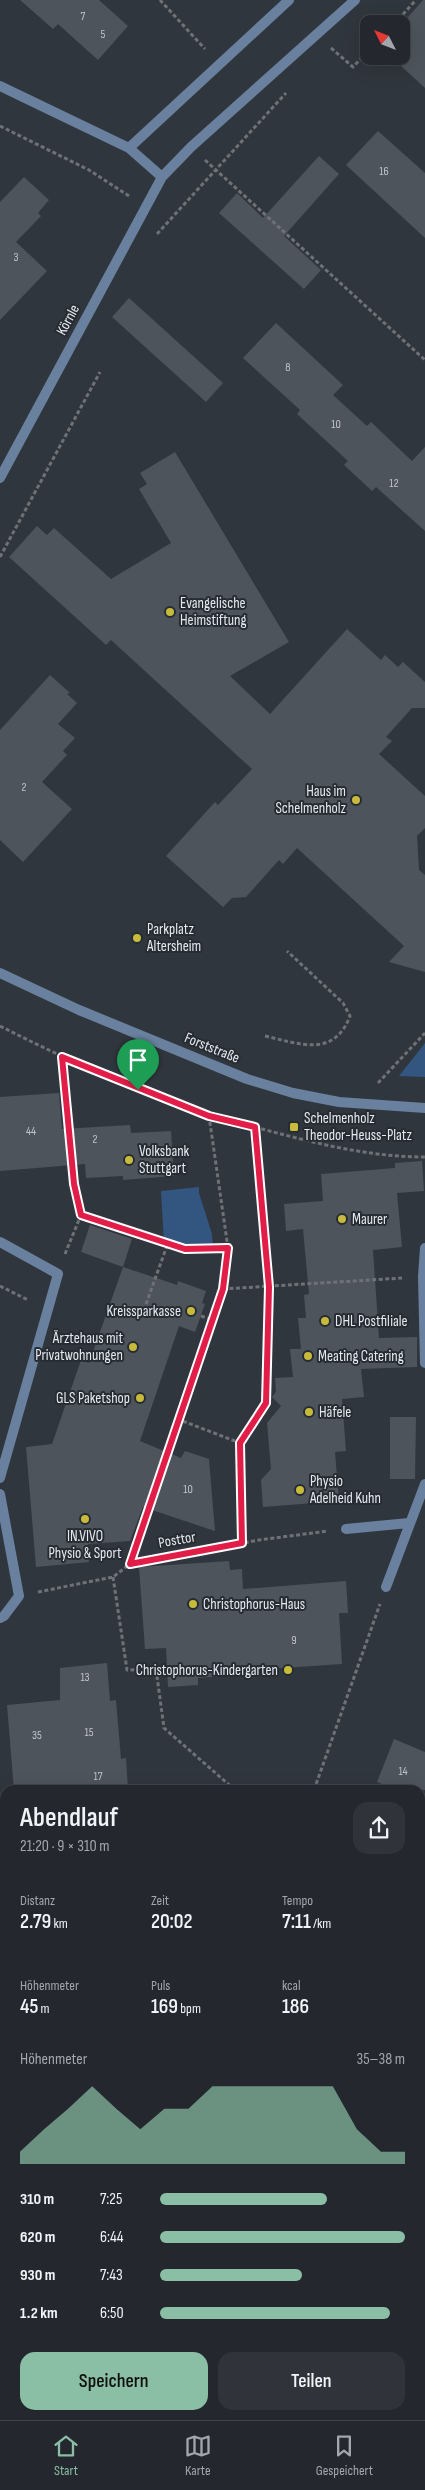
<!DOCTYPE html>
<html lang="de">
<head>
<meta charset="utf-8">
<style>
	body { margin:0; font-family:"Sofia Sans Condensed",sans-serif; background:#30343a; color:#f1f3f6; height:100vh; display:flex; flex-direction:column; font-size:19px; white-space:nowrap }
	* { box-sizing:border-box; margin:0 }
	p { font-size:16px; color:#a3a6aa }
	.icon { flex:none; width:28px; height:28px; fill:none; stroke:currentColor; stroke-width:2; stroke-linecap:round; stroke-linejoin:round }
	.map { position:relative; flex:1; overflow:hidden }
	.panel { position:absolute; left:0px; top:1785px; width:425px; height:635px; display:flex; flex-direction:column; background:#24282e; border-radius:15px 15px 0 0; box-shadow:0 5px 20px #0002,0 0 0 1px #41444a }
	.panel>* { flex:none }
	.needle { width:32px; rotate:312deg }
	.controls { position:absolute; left:360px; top:15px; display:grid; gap:10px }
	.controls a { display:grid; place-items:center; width:50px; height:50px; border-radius:10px; background:#24282e; box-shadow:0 5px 20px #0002,0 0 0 1px #41444a; font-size:25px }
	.pin { position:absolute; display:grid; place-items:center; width:42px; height:42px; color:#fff; margin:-51px -21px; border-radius:50% 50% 50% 0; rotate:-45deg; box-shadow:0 0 5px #0007 }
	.pin .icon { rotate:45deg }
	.round { display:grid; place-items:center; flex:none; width:52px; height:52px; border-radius:15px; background:#30343a }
	.overview { display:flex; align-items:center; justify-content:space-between; height:85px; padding:0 20px }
	h1 { font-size:28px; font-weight:600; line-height:38px }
	.stats { display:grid; grid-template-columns:repeat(3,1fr); gap:8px; height:85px; padding:5px 20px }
	.stats div { display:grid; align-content:center }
	.stats b { font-size:21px; font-weight:600 }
	.stats small { font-size:14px; font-weight:400 }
	.stats p { font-size:14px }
	.chart { height:140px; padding:10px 20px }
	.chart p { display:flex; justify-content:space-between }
	.chart svg { width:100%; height:90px; margin-top:5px; fill:#8abfa5; opacity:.7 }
	.action { display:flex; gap:10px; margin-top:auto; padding:10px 20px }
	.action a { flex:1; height:58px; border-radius:15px; background:#8abfa5; color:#111; font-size:20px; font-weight:600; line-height:58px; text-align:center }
	.action a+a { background:#30343a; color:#f1f3f6 }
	ul { padding:0 20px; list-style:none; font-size:16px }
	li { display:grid; grid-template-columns:80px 60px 1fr; align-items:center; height:38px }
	li i { height:12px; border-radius:6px; background:#8abfa5 }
	.menu { display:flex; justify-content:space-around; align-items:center; height:70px; border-top:1px solid #41444a; background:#24282e; font-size:14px; color:#a3a6aa }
	.menu a { display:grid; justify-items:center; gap:2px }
	.menu .on { color:#8abfa5 }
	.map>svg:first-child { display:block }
</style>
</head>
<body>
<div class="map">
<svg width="425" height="2420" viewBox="0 0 425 2420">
	<rect width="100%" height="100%" fill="#30363d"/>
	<!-- green -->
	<path fill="#335680" d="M 425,1043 L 425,1077 L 399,1076 Z
		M 199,1187 L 199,1193 L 212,1234 L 213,1249 L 185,1249 L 164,1243 L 161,1191 Z"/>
	<!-- building -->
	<path fill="#4d545c" d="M 20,0 L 99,0 L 128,26 L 98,60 L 58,24 L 53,29 Z
		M 423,0 L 425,0 L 425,88 L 401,66 L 401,25 Z
		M 378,131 L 425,173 L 425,238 L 346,165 Z
		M 319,156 L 339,174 L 284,236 L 321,270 L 304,289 L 219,213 L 237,193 L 263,218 Z
		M 24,177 L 49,200 L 38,213 L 41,216 L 16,242 L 47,271 L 0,320 L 0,202 Z
		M 129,298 L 223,383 L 206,402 L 112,317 Z
		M 276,323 L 343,385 L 333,395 L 367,426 L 371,422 L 412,461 L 425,447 L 425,531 L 376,487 L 372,491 L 344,465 L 348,461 L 297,414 L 300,410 L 243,358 Z
		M 175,452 L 289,642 L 230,676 L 270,714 L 347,629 L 381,660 L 385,655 L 398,667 L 403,662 L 425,682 L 425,708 L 412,708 L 386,737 L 392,741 L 379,754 L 425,796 L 425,828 L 417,836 L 419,870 L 425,875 L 425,972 L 389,962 L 404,946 L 297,848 L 283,864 L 279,860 L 246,897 L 232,898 L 223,907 L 166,856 L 215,802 L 218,805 L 252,769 L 111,640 L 106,645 L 9,557 L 37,526 L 47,535 L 54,528 L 111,579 L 171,543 L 139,489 L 147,484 L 140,473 Z
		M 50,675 L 70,693 L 67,694 L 77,703 L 58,724 L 75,738 L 63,751 L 67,755 L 42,782 L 72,809 L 23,862 L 0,840 L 0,730 Z
		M 59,1093 L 62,1129 L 130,1125 L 131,1133 L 171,1131 L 174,1176 L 123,1180 L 123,1176 L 86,1178 L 85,1164 L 0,1171 L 0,1097 Z
		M 422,1161 L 424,1191 L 397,1193 L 402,1247 L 373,1250 L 379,1338 L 417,1337 L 417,1367 L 361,1369 L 364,1397 L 342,1399 L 346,1451 L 335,1452 L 339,1501 L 263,1507 L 261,1480 L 271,1469 L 267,1423 L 281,1406 L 272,1397 L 276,1392 L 275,1378 L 293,1377 L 290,1349 L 301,1349 L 298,1318 L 306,1318 L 304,1295 L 309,1294 L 303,1229 L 286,1231 L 284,1204 L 323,1201 L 321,1174 L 395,1168 L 395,1163 Z
		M 90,1225 L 132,1239 L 123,1267 L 177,1285 L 178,1281 L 206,1291 L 202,1303 L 205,1304 L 195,1332 L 179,1326 L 140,1441 L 181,1458 L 185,1451 L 209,1459 L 215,1531 L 143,1507 L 130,1541 L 88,1544 L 89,1562 L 36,1567 L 26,1447 L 52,1444 L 81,1360 L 89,1363 L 123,1267 L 81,1252 Z
		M 390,1417 L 416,1417 L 415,1479 L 390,1479 Z
		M 229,1561 L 230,1570 L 242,1569 L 243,1589 L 346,1581 L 348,1613 L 339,1613 L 342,1664 L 254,1670 L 237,1673 L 237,1675 L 198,1678 L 198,1685 L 168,1687 L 166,1648 L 145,1649 L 139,1567 Z
		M 107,1663 L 110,1701 L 116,1700 L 121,1759 L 126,1758 L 128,1790 L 14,1790 L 7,1705 L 60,1700 L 60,1668 Z
		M 394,1739 L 425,1752 L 425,1790 L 396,1790 L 377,1782 Z"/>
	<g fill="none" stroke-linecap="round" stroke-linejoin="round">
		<!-- path -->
		<path stroke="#6c7278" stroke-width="3" stroke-dasharray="4 2.5" stroke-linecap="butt" d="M 160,0 L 205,49
			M 394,24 L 416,0
			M 331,48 L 353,67 L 369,50
			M 0,126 L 89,170 L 129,196
			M 205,160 L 425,360
			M 157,234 L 286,93
			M 0,557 L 100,372
			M 0,1026 C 67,1060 136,1091 207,1115 C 222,1121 239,1123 255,1127 L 269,1287 L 266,1403 L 240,1443 L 180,1420
			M 265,1036 C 300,1044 334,1058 350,1016 L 343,1003 L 287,951
			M 62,1057 L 74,1184 L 81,1215
			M 378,1083 L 425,1033
			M 255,1127 C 310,1142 367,1157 425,1157
			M 65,1254 L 81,1215 L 185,1249 L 228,1248
			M 0,1286 L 28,1300
			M 223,1289 L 402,1278
			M 146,1304 L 168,1243
			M 201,1316 L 213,1320
			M 240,1443 L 242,1543
			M 130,1564 L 223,1289 L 228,1248 L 209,1116
			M 113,1577 L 127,1670 L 156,1669 L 164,1728 L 235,1790
			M 38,1592 L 113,1577 L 130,1564 L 259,1540 L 328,1531
			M 314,1790 L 380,1604
			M 420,2139 L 425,2138
			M 0,2230 L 5,2228
			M 420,2304 L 425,2303
			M 0,2331 L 5,2317
			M 120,2420 L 149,2415"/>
		<!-- minor -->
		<path stroke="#69819e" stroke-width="10" d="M 0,86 L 129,148 L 162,177 L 0,478
			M 129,148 L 289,0
			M 162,177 L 191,147 L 355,0
			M 0,1242 L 58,1274 L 0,1478
			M 425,1248 L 423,1276 L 425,1363
			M 0,1494 L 19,1596 L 4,1616 L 0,1618
			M 346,1529 L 409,1523
			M 386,1587 L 425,1484
			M 420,2008 L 425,1992
			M 306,2415 L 307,2420"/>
		<!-- tertiary -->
		<path stroke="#69819e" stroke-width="10" d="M 0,973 L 79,1010 L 247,1079 L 293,1093 L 339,1102 L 425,1108"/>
	</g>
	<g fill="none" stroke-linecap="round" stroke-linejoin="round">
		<defs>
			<path id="route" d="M 62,1057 L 209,1116 L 255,1127 L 269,1287 L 266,1403 L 240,1443 L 242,1543 L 130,1564 L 223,1289 L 228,1248 L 185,1249 L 81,1215 L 74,1184 Z"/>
		</defs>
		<!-- route casing -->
		<use href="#route" stroke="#fff" stroke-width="10"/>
		<!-- route -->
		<use href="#route" stroke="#e11d48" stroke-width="6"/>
	</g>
	<!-- markers -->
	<g fill="#c8bb3b" stroke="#262c33" stroke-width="2">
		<circle cx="170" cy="612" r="5"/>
		<circle cx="356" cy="800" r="5"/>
		<circle cx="137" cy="938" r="5"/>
		<rect x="289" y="1122" width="10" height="10" rx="2.5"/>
		<circle cx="129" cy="1160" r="5"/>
		<circle cx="342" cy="1219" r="5"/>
		<circle cx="191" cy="1311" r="5"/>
		<circle cx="325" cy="1321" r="5"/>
		<circle cx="133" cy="1347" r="5"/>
		<circle cx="308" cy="1356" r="5"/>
		<circle cx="140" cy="1398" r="5"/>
		<circle cx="309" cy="1412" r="5"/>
		<circle cx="300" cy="1490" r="5"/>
		<circle cx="85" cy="1519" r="5"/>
		<circle cx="193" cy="1604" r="5"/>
		<circle cx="288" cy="1670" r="5"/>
	</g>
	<g text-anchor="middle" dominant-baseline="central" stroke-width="4" stroke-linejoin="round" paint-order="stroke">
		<!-- number labels -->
		<g font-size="12" fill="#bfc4ca">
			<text x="83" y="16">7</text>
			<text x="103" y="34">5</text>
			<text x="384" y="171">16</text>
			<text x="16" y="257">3</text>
			<text x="288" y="367">8</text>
			<text x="336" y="424">10</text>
			<text x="394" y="483">12</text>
			<text x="24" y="787">2</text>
			<text x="31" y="1131">44</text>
			<text x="95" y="1139">2</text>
			<text x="188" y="1489">10</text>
			<text x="294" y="1640">9</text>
			<text x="85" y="1677">13</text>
			<text x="89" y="1732">15</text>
			<text x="37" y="1735">35</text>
			<text x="403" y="1771">14</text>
			<text x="98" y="1776">17</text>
		</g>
		<!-- street labels -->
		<g font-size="15" fill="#e5e9ee" stroke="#262c33">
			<text transform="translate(68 320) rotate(-62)">Körnle</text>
			<text transform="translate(212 1048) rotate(22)">Forststraße</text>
			<text transform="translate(177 1540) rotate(-10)">Posttor</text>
		</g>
		<!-- poi labels -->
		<g font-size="15" fill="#e5e9ee" stroke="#262c33" text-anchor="start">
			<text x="180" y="603">Evangelische<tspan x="180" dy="17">Heimstiftung</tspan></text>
			<text x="346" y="791" text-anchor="end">Haus im<tspan x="346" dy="17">Schelmenholz</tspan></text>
			<text x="147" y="929">Parkplatz<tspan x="147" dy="17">Altersheim</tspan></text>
			<text x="304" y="1118">Schelmenholz<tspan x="304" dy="17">Theodor-Heuss-Platz</tspan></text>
			<text x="139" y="1151">Volksbank<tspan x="139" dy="17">Stuttgart</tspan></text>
			<text x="352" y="1219">Maurer</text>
			<text x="181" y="1311" text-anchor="end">Kreissparkasse</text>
			<text x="335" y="1321">DHL Postfiliale</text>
			<text x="123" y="1338" text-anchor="end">Ärztehaus mit<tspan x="123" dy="17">Privatwohnungen</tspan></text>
			<text x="318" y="1356">Meating Catering</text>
			<text x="130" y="1398" text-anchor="end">GLS Paketshop</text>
			<text x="319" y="1412">Häfele</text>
			<text x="310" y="1481">Physio<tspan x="310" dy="17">Adelheid Kuhn</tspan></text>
			<text x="85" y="1536" text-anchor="middle">IN.VIVO<tspan x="85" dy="17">Physio &amp; Sport</tspan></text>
			<text x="203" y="1604">Christophorus-Haus</text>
			<text x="278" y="1670" text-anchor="end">Christophorus-Kindergarten</text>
		</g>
	</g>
</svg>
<div class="controls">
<a><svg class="needle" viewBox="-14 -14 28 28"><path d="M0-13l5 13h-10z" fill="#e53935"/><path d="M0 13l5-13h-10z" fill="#a3a6aa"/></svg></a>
</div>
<div class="pin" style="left:138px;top:1090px;background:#1e9e55"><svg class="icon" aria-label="arrive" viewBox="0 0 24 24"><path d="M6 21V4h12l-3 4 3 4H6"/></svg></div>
<section class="panel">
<div class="overview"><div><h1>Abendlauf</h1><p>21:20 · 9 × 310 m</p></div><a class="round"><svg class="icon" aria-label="share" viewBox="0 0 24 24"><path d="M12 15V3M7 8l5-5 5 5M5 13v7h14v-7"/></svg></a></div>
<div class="stats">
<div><p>Distanz</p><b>2.79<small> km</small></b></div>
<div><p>Zeit</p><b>20:02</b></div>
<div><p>Tempo</p><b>7:11<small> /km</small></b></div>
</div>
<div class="stats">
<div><p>Höhenmeter</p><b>45<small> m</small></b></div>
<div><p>Puls</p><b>169<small> bpm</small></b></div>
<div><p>kcal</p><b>186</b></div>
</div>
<div class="chart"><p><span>Höhenmeter</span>35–38 m</p>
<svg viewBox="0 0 160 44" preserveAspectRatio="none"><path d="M0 44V38L10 27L20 17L30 6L40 17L50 27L60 17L70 17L80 6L90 6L100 6L110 6L120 6L130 6L140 27L150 38L160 38V44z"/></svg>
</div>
<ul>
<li><b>310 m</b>7:25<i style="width:68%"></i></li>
<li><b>620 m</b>6:44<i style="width:100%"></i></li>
<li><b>930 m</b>7:43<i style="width:58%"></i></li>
<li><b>1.2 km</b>6:50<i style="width:94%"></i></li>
</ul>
<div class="action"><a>Speichern</a><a>Teilen</a></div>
</section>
</div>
<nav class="menu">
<a class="on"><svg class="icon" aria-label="home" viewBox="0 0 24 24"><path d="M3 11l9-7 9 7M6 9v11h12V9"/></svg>Start</a>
<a><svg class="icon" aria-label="map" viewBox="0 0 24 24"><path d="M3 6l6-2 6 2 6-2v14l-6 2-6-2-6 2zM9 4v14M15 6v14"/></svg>Karte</a>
<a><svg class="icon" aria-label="saved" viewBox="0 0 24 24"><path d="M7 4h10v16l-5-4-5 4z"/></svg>Gespeichert</a>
</nav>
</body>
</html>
